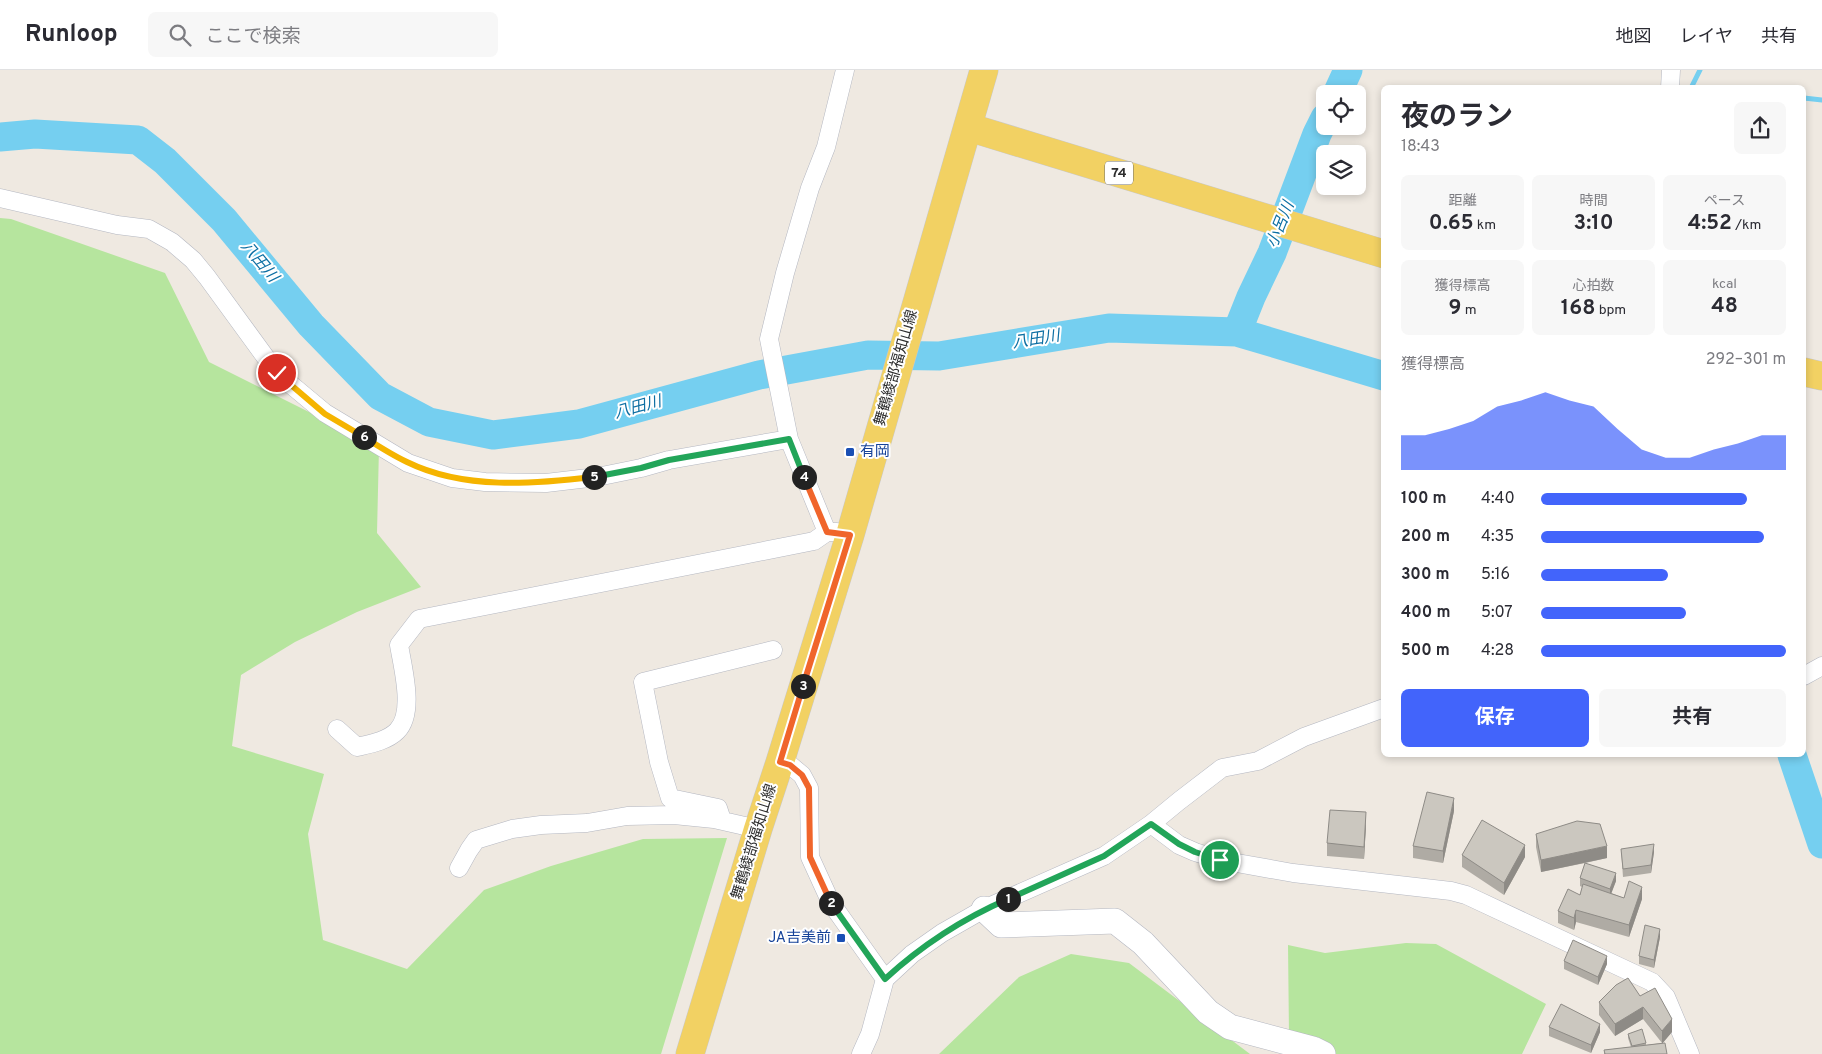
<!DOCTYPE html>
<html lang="ja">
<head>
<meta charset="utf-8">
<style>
	body { margin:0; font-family:Overpass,"Noto Sans JP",sans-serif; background:#f7f7f7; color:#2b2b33; height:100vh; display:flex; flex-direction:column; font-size:19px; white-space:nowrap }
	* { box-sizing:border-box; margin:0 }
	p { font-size:16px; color:#7c7c81 }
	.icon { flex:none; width:28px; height:28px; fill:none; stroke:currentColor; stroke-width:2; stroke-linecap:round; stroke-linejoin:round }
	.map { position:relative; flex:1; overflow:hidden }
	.side { position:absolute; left:1381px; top:15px; width:425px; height:672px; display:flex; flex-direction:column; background:#fff; border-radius:8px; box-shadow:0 2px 8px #0003 }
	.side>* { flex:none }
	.buttons { position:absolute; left:1316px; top:15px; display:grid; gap:10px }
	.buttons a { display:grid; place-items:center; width:50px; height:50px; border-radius:8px; background:#fff; box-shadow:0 2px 8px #0003; font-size:25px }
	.pin { position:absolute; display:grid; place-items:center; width:42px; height:42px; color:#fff; margin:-21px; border:2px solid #fff; border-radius:50%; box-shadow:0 1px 5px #0007 }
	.km { position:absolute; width:25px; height:25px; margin:-12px; border-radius:50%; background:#222; color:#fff; font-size:14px; line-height:25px; text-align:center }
	.round { display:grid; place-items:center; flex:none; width:52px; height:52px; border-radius:8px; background:#f7f7f7 }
	.summary { display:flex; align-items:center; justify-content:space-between; height:85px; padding:0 20px }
	h1 { font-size:28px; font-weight:700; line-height:38px }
	.stats { display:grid; grid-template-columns:repeat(3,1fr); gap:8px; height:85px; padding:5px 20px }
	.stats div { display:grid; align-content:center; border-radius:8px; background:#f7f7f7; text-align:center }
	.stats b { font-size:21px; font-weight:700 }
	.stats small { font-size:14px; font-weight:400 }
	.stats p { font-size:14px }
	.chart { height:140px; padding:10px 20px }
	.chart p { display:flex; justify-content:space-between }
	.chart svg { width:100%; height:90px; margin-top:5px; fill:#4264fb; opacity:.7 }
	.primary-button { display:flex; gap:10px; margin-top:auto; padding:10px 20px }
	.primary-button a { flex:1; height:58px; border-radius:8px; background:#4264fb; color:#fff; font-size:20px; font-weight:700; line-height:58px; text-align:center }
	.primary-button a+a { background:#f7f7f7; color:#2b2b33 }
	ul { padding:0 20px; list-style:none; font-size:16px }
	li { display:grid; grid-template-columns:80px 60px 1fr; align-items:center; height:38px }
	li i { height:12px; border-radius:6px; background:#4264fb }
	header { display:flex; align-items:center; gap:30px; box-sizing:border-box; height:70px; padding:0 25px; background:#fff; border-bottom:1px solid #e1e1e2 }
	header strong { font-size:24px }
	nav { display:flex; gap:28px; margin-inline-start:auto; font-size:18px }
	.search { width:350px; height:45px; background:#f7f7f7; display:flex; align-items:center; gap:12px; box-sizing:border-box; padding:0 18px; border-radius:8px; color:#7c7c81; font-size:19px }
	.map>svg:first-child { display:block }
</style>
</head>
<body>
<header>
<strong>Runloop</strong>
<div class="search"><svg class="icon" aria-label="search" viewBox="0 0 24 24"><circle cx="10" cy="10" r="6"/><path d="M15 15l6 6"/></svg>ここで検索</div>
<nav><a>地図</a><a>レイヤ</a><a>共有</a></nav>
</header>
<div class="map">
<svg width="1822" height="984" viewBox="0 0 1822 984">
	<rect width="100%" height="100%" fill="#efe9e1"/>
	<!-- green -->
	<path fill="#b6e59e" d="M 0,148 L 11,149 L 165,203 L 209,292 L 379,377 L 377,463 L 421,517 L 357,542 L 295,572 L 241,605 L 232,676 L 324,704 L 308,764 L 323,870 L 407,899 L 484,820 L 551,796 L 643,769 L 727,768 L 661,984 L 0,984 Z
		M 1406,873 L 1436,874 L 1546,934 L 1522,984 L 1283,984 L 1289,965 L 1288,875 L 1325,883 Z
		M 1071,884 L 1129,893 L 1250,984 L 939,984 L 1019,907 Z"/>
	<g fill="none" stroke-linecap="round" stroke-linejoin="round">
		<!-- stream -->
		<path stroke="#75cff0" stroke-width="5" d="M 1691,18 L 1700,0
			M 1804,28 L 1822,30"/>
		<!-- river -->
		<path stroke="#75cff0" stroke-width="29" d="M 1337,24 L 1348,0
			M 0,67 L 35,64 L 138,70 L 165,91 L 224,150 L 311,255 L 380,326 L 429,352 L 493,365 L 579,354 L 759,305 L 868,285 L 939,286 L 1109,258 L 1237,262 L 1384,306
			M 1237,262 L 1251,227 L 1272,183 L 1317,64 L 1325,48
			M 1792,685 L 1822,774"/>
		<defs>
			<path id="street" d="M 1670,18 L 1671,0
				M 0,128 L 117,155 L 149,159 L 172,172 L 193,190 L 207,207 L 277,303 L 325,343 L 408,393 L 452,408 L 485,412 L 546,413 L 597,407 L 641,398 L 669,390 L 789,369
				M 837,462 L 827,462 L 789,369 L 769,269 L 785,203 L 810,118 L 826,77 L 845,0
				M 1804,606 L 1822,596
				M 337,659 L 357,677 C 370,674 387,671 397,661 C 415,643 403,599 399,575 L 419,549 L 814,471 L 827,462
				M 780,692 L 790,695 L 802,705 L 809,718 L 810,787 L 831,833 L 885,909
				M 722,750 L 718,738 L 670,728 L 659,692 L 643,612 L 773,580
				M 1151,754 L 1179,775 L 1195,782 L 1220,790 L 1293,803 L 1451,821 L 1466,825 L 1652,912 L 1666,927 L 1690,984
				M 459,798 L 469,780 L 476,770 L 512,759 L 541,755 L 587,753 L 627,746 L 674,745 L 714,749 L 758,759
				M 861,984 L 870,964 L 885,909 L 912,884 L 942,863 L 984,839 L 1104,786 L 1151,754 L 1179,731 L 1222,698 L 1258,691 L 1304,667 L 1384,638"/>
			<path id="secondary" d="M 984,839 L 1001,855 L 1115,851 L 1143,873 L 1208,942 L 1230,957 L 1313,979 L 1323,984"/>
			<path id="primary" d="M 968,57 L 1384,184
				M 1804,302 L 1822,306
				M 690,984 L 758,759 L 780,692 L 850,465 L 984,0"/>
		</defs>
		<!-- street casing -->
		<use href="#street" stroke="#b4b7c1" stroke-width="19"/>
		<!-- secondary casing -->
		<use href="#secondary" stroke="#b4b7c1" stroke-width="26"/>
		<!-- primary casing -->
		<use href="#primary" stroke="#c9c9c9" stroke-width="29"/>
		<!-- street -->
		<use href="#street" stroke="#fff" stroke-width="18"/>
		<!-- secondary -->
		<use href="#secondary" stroke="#fff" stroke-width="25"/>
		<!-- primary -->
		<use href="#primary" stroke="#f2d163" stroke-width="28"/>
	</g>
	<!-- wall -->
	<path fill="#afaba4" d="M 1454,741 L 1443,793 L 1413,788 L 1413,776 Z
		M 1366,755 L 1364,789 L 1327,786 L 1327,773 Z
		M 1536,764 L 1607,788 L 1585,793 L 1616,811 L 1611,823 L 1624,828 L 1642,829 L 1629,867 L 1576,852 L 1574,860 L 1558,853 L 1558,841 L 1580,825 L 1582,817 L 1580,816 L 1580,808 L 1585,793 L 1541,802 L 1536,777 Z
		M 1621,779 L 1654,782 L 1651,803 L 1623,807 Z
		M 1462,785 L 1525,787 L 1504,825 L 1462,797 Z
		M 1660,867 L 1654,898 L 1639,894 L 1639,886 Z
		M 1564,891 L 1607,894 L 1598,915 L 1564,899 Z
		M 1640,926 L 1672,962 L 1662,973 L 1667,984 L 1604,984 L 1604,980 L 1631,977 L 1628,968 L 1628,964 L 1646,973 L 1646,975 L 1662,973 L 1643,949 L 1615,966 L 1599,945 L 1599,932 Z
		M 1549,957 L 1600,962 L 1591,983 L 1549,966 Z"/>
	<!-- shaded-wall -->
	<path fill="#8e8b86" d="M 1806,554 L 1806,562 L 1804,563 L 1804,555 Z
		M 1454,728 L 1454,741 L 1443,793 L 1443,781 Z
		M 1366,742 L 1366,755 L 1364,789 L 1364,777 Z
		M 1654,774 L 1654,782 L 1651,803 L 1651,795 Z
		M 1525,775 L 1525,787 L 1504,825 L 1504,813 Z
		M 1607,776 L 1607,788 L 1541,802 L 1541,790 Z
		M 1616,803 L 1616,811 L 1610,827 L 1610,819 Z
		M 1642,817 L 1642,829 L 1629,867 L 1629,855 Z
		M 1576,840 L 1576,852 L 1574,860 L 1574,848 Z
		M 1660,859 L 1660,867 L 1654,898 L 1654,890 Z
		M 1607,886 L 1607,894 L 1598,915 L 1598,907 Z
		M 1643,937 L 1643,949 L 1615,966 L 1615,954 Z
		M 1672,949 L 1672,962 L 1662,974 L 1662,961 Z
		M 1600,954 L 1600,962 L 1591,983 L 1591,975 Z"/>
	<!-- building -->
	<path fill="#cbc7bf" stroke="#8e8b86" d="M 1427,722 L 1454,728 L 1443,781 L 1413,776 Z
		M 1330,740 L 1366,742 L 1364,777 L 1327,773 Z
		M 1482,750 L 1525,775 L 1504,813 L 1462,785 Z
		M 1577,751 L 1600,754 L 1607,776 L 1541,790 L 1536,764 Z
		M 1654,774 L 1651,795 L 1623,799 L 1621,779 Z
		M 1585,793 L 1616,803 L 1610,819 L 1580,808 Z
		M 1629,811 L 1642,817 L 1629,855 L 1576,840 L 1574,848 L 1558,841 L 1568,819 L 1580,825 L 1583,814 L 1624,828 Z
		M 1645,855 L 1660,859 L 1654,890 L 1639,886 Z
		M 1573,870 L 1607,886 L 1598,907 L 1564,891 Z
		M 1628,908 L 1640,926 L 1655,918 L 1672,949 L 1662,961 L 1643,937 L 1615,954 L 1599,932 L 1616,915 Z
		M 1561,934 L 1600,954 L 1591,975 L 1549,957 Z
		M 1642,959 L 1646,973 L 1632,976 L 1628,964 Z
		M 1665,973 L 1667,984 L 1605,984 L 1604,980 Z"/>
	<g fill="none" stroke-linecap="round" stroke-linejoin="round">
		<defs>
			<path id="split-1" d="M 1008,829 L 1104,786 L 1151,754 L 1179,774 L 1195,782 L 1220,790"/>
			<path id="split-2" d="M 831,833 L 885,909 C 922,875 962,849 1008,829"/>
			<path id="split-3" d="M 803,616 L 780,692 L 790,695 L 802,705 L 809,718 L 810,787 L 831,833"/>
			<path id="split-4" d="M 803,616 L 850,465 L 827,462 L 804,407"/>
			<path id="split-5" d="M 594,407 L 641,398 L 669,390 L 789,369 L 804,407"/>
			<path id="split-6" d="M 364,367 C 378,376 392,385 407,392 C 464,420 533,414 594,407"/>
			<path id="split-7" d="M 277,303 L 325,344 L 364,367"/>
		</defs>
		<!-- split-1 casing -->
		<use href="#split-1" stroke="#fff" stroke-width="10"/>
		<!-- split-2 casing -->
		<use href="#split-2" stroke="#fff" stroke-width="10"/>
		<!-- split-3 casing -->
		<use href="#split-3" stroke="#fff" stroke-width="10"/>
		<!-- split-4 casing -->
		<use href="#split-4" stroke="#fff" stroke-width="10"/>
		<!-- split-5 casing -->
		<use href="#split-5" stroke="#fff" stroke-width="10"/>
		<!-- split-6 casing -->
		<use href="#split-6" stroke="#fff" stroke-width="10"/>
		<!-- split-7 casing -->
		<use href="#split-7" stroke="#fff" stroke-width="10"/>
		<!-- split-1 -->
		<use href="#split-1" stroke="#22a559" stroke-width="6"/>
		<!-- split-2 -->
		<use href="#split-2" stroke="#22a559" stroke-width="6"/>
		<!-- split-3 -->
		<use href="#split-3" stroke="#f0652b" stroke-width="6"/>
		<!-- split-4 -->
		<use href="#split-4" stroke="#f0652b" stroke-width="6"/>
		<!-- split-5 -->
		<use href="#split-5" stroke="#22a559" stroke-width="6"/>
		<!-- split-6 -->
		<use href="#split-6" stroke="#f5b400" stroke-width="6"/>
		<!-- split-7 -->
		<use href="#split-7" stroke="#f5b400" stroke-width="6"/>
	</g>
	<!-- markers -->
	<g fill="#1a4fb4" stroke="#fff" stroke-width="2">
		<rect x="845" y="377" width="10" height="10" rx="2.5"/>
		<rect x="836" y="863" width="10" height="10" rx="2.5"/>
	</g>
	<g text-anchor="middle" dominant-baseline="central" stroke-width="4" stroke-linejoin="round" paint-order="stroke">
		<!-- shield labels -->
		<rect fill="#fff" stroke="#6d6d6d" stroke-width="1" x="1105" y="91.5" width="28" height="23" rx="4"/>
		<g font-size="14" font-weight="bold" fill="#2e2e2e">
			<text x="1119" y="103">74</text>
		</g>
		<!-- street labels -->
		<g font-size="15" fill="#2e2e2e" stroke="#fff">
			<text transform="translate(897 298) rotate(-74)">舞鶴綾部福知山線</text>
			<text transform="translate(755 772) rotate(-73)">舞鶴綾部福知山線</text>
		</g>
		<!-- transit labels -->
		<g font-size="15" fill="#164399" stroke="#fff" text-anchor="start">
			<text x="860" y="382">有岡</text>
			<text x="831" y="868" text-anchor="end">JA吉美前</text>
		</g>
		<!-- water labels -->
		<g font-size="16" font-style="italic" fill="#0d6fa3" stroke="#fff">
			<text transform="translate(1281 155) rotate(-68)">小呂川</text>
			<text transform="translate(259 192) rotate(50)">八田川</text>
			<text transform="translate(1036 270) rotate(-9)">八田川</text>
			<text transform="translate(638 338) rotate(-15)">八田川</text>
		</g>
	</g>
</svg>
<div class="buttons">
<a><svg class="icon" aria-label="locate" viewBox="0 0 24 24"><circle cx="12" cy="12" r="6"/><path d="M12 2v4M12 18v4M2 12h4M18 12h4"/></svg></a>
<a><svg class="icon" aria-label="layers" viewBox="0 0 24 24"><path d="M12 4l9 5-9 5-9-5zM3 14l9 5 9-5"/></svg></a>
</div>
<div class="pin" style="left:1220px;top:790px;background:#1e9e55"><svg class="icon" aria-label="arrive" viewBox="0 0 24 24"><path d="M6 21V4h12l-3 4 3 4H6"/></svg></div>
<div class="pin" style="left:277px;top:303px;background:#d93025"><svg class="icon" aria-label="check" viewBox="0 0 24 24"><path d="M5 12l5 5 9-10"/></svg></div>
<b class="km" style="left:1008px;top:829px">1</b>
<b class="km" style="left:831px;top:833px">2</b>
<b class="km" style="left:803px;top:616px">3</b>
<b class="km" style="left:804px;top:407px">4</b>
<b class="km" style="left:594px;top:407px">5</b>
<b class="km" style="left:364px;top:367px">6</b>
<section class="side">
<div class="summary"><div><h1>夜のラン</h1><p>18:43</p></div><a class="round"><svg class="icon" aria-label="share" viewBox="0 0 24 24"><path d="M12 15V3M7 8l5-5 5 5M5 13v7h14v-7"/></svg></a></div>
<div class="stats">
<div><p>距離</p><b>0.65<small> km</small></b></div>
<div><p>時間</p><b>3:10</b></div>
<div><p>ペース</p><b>4:52<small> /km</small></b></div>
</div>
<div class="stats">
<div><p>獲得標高</p><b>9<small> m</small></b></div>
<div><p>心拍数</p><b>168<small> bpm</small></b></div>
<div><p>kcal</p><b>48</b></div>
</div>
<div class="chart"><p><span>獲得標高</span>292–301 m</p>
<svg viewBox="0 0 160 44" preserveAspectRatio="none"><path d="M0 44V27L10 27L20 24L30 20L40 13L50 10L60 6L70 10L80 13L90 24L100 34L110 38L120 38L130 34L140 31L150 27L160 27V44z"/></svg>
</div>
<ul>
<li><b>100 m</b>4:40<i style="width:84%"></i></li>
<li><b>200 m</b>4:35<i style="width:91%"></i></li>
<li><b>300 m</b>5:16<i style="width:52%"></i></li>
<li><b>400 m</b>5:07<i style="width:59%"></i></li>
<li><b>500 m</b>4:28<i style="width:100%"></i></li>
</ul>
<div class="primary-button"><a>保存</a><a>共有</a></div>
</section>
</div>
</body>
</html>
